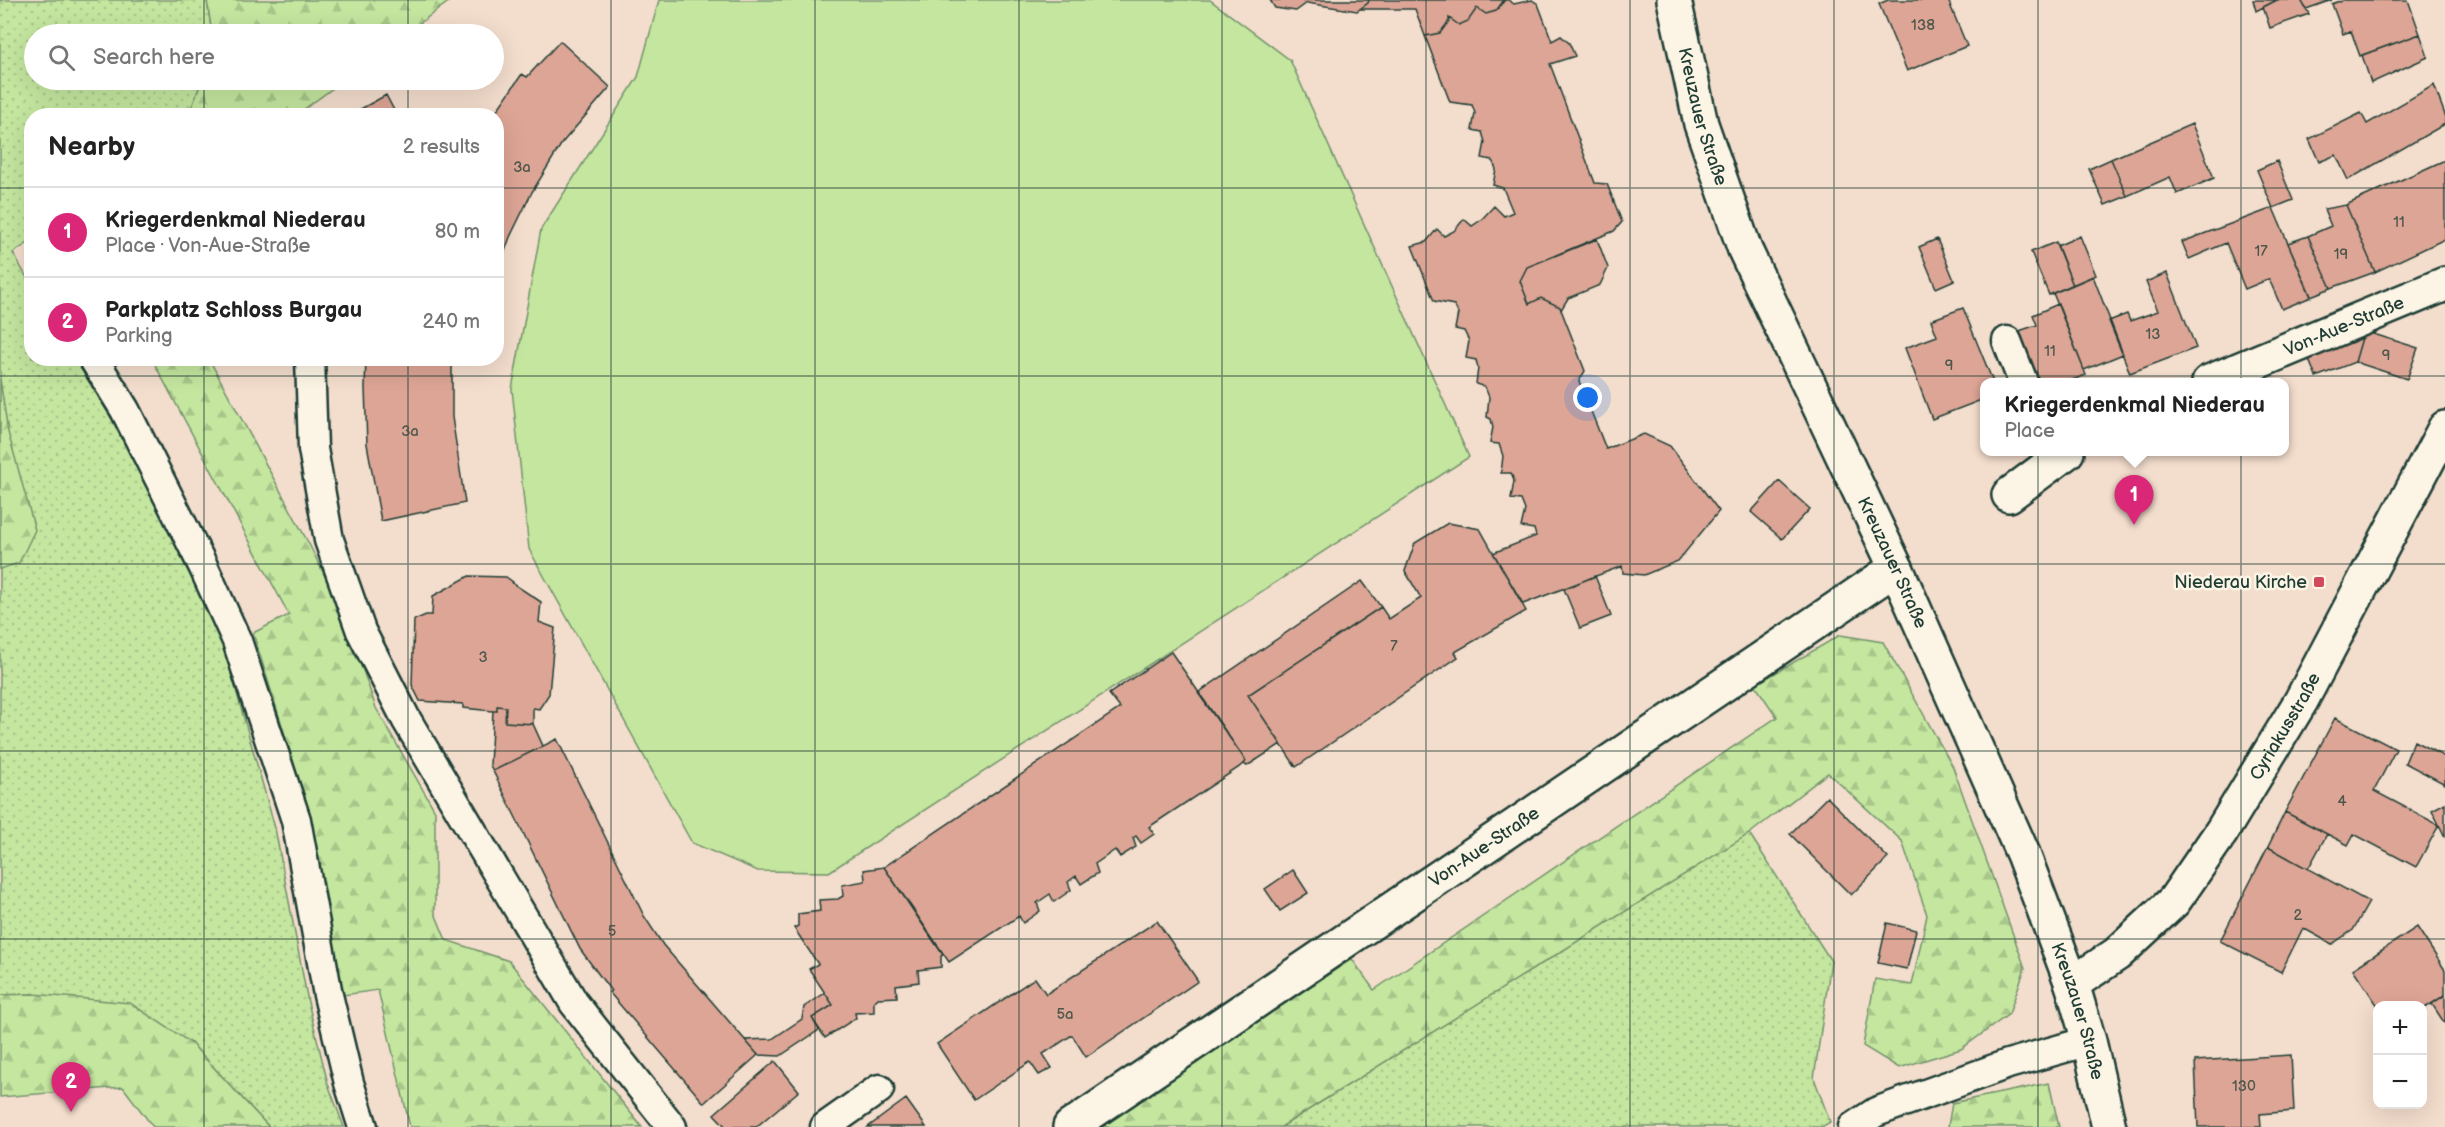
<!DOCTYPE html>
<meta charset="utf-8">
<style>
body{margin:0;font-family:"Balsamiq Sans",sans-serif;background:#f6f6f6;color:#222}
.controls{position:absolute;right:18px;bottom:18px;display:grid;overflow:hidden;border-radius:12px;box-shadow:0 6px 24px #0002}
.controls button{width:54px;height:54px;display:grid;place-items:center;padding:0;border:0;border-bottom:2px solid #e0e0e0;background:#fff;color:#222;font:30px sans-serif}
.you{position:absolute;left:1588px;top:398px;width:21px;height:21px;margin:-15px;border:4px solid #fff;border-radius:50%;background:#1a73e8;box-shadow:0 0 0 9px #1a73e833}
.badge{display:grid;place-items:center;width:39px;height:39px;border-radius:50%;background:#db2777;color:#fff;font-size:20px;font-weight:700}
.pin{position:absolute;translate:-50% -50px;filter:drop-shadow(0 2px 3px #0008)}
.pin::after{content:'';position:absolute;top:32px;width:21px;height:18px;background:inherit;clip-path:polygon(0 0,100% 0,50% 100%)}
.popup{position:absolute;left:1980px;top:378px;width:309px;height:78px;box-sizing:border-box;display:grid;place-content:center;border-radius:12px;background:#fff;filter:drop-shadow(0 2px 4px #0005);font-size:20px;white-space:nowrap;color:#767676}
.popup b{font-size:22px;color:#222}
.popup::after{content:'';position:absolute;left:50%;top:100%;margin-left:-12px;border:12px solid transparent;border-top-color:#fff}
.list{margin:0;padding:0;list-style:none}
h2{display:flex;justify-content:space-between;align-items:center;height:78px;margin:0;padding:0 24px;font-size:26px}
h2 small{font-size:20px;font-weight:400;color:#767676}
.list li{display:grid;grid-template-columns:39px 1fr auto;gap:18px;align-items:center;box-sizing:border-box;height:90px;padding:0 24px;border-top:2px solid #e0e0e0}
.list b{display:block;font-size:22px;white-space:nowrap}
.list p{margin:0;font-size:20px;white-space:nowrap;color:#767676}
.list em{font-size:20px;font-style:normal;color:#767676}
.icon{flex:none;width:33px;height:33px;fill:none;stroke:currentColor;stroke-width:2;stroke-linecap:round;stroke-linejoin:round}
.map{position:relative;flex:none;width:2445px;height:1127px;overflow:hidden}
.search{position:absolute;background:#fff;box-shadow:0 6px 24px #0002;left:24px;top:24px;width:480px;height:66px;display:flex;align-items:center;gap:15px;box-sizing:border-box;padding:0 21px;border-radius:33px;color:#767676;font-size:22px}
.panel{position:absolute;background:#fff;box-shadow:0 6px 24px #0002;left:24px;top:108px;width:480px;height:258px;border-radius:24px}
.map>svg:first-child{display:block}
</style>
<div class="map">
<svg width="2445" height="1127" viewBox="0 0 2445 1127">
<defs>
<pattern id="grass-dots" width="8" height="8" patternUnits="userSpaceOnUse" patternTransform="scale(1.5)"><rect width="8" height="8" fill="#c4e69f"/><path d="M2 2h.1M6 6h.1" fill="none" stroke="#a8c68a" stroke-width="1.8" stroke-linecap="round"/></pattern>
<pattern id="forest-firs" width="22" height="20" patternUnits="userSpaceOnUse" patternTransform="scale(1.5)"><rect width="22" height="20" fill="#c4e69f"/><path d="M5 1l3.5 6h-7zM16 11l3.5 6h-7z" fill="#a8c68a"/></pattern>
</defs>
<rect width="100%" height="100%" fill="#f3ddcd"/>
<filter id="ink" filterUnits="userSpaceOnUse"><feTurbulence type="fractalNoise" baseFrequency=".0167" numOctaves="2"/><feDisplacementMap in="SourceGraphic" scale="12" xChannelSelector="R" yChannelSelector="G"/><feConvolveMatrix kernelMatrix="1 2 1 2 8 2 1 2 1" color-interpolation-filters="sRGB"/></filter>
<g filter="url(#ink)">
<path fill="url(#grass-dots)" stroke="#72926a" stroke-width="1.5" d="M0,0H207L212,34H34V80H202L189,115L32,116L31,241L13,253L31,285L32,358L75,359L112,419L184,555L224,648L275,828L308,1002L328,1084L344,1127H269L191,1043L33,994L0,995Z
M1749,833L1831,961L1814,1078L1830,1122L1822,1127H1281Z"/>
<path fill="url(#forest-firs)" stroke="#72926a" stroke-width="1.5" d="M207,0H451L405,34H212Z
M202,80H344L296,115H189Z
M152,359H209L309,544L344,615L376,708L435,811V913L446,940L509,961L642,1127H410L378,990L343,995L311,818L253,633L289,615Z
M0,379L8,432L35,530L19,563L0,569Z
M1840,635L1883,642L1953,767L2025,968L2009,1014L1961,1049L1899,1068L1863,1046L1875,979L1912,985L1927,915L1902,841L1828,773L1749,834L1281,1127H1099L1352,959L1374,990L1777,717L1755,685Z
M33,994L130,1003L191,1043L269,1127H153L123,1087L0,1097V995Z
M2049,1083L2059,1127H1948L1952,1103Z"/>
<path fill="#c4e69f" stroke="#72926a" stroke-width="1.5" d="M659,0H1210L1290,60L1469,457L829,872L758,871L692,843L529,549L512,389L541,229L638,77Z"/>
<path fill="#dda595" stroke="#1f3d34" stroke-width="1.5" d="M1270,0H1369L1368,3L1357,11L1307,3L1296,11L1275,8Z
M1369,0H1504V1L1496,11L1486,14L1477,8L1468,21L1459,25L1449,18V21L1440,33L1425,36L1415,9H1360L1368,3Z
M1504,0H1508L1514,4L1532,0L1538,4L1552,41L1561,36L1569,43L1575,56L1550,64L1595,183L1607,184L1622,222L1614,231L1527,267L1520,281L1529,304L1541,298L1560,307L1585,371L1579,381L1606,449L1644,434L1670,446L1719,511L1678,561L1644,575L1623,573L1622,566L1523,604L1493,553L1536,536L1534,529L1521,527L1525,510L1521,500L1511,499L1514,481L1511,473H1501L1503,456L1499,444L1490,443L1493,427L1491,419L1487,417L1489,397L1485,387L1476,384L1478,368L1476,360L1466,358L1469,341L1464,331L1455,329L1458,313L1454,305L1434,301L1412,246L1426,242L1437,229L1444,236L1454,231L1464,219L1472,226L1481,220L1494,206L1504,216L1513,212L1503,188L1493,185L1496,169L1492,160L1482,158L1485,142L1482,132L1472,130L1475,113L1472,105L1450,102L1425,36L1440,33L1449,21V18L1459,25L1468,21L1477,8L1486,14L1496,11Z
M1888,0H1948L1967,46L1907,71L1879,4Z
M2253,0H2277L2256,11Z
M2277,0H2301L2309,14L2270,28L2263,7Z
M2301,0H2332L2306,9Z
M2342,0H2408L2420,34L2360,56L2351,31L2343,34L2332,4Z
M2420,34L2428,57L2371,83L2362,55Z
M560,41L610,87L562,143L532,192L510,237L496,276V116H493L522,74L527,77Z
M2434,85L2445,115V124L2348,180L2336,155L2319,162L2309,139L2361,113L2367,124Z
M386,95L397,116H348Z
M2192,124L2214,178L2177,194L2170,177L2127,196L2111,159Z
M2111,159L2127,196L2105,205L2089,169Z
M2445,160V239L2375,272L2346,205Z
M2277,161L2293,200L2273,208L2257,170Z
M2346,205L2375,272L2331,288L2308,236L2331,226L2324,209Z
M2273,208L2311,297L2282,309L2269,279L2245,289L2226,243L2189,259L2182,242Z
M2080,236L2096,275L2073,285L2057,246Z
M2308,236L2331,288L2311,296L2288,243Z
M1597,239L1608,268L1600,285L1568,298L1561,310L1560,307L1541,298L1529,304L1520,281L1527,267Z
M1937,239L1954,280L1936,288L1919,247Z
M2056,242L2073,285L2049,295L2031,252Z
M2167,273L2196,348L2130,373L2109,321L2127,314L2130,321L2158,311L2146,282Z
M2093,276L2123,354L2084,370L2053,293Z
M2058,304L2086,375L2067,382H2036L2016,332L2037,325L2033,315Z
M1963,308L1993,382H1984V399L1932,419L1905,348L1937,336L1931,320Z
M2364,331L2355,362L2316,377L2307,355Z
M2364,331L2418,348L2407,379L2355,362Z
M366,358H452V417L465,503L381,521L367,444L365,388Z
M1779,481L1810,509L1782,539L1751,512Z
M1448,523L1480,529L1526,611L1455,652L1458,657L1296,767L1248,695L1381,607L1389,619L1421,598L1405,571L1415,543Z
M469,576L506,577L513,582L512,583L541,602L539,622L555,628L549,694L539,709L533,708V724L505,722L506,707L497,706V711H493L463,708V704L420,701L412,685L414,620L426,615H432L433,596Z
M1595,576L1611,616L1580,628L1564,589Z
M1362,581L1381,607L1248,695L1281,744L1247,766L1244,764L1246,761L1198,693Z
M1171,652L1246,761L1244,764L1149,827L1154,834L1141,843L1136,836L1133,838L1136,847L1120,857L1115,850L1095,864L1098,873L1081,884L1076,876L1068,882L1071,890L1054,902L1050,894L1037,903L1040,911L1023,923L1019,916L949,962L884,867L1120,708L1109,694Z
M497,706L506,707L505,722L533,724L543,746L493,771L490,765L493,711H497Z
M2335,718L2396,749L2374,791L2439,825L2416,867L2354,834L2348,845L2285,812Z
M557,739L644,916L663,945L758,1055L704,1103L609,992L611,991L580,949L493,771Z
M2414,741L2445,757V784L2405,763Z
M1827,797L1888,858L1851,895L1790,834Z
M2445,803V837L2432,810Z
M2285,812L2327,834L2308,869L2268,847Z
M2268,847L2369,902L2353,930L2332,944L2303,928L2281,972L2220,941Z
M884,867L943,955L941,956V967L918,970L919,982L896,985L897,997L878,998L874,1002V1012L855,1013L856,1018L825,1038L812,1018L833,1005L809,969L818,964L794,928L798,926V914L820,911L819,900L838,899L843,896L842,885L865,881L864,870Z
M1293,870L1308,893L1280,911L1265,889Z
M1157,921L1198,981L1086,1057L1072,1035L1043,1054L1052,1068L1039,1075L1030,1062L974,1100L937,1044L1035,978L1046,994Z
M1887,923L1916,930L1907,969L1878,963Z
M2417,927L2445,970V995L2422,1010V1006H2378L2353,969Z
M825,993L833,1005L812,1018L819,1030L780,1056L758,1055L745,1040L772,1039L802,1019L804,1007Z
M2445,995V1024L2432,1004Z
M2291,1055L2294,1111L2260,1114L2261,1127H2198L2195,1061Z
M775,1061L799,1091L756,1127H726L714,1114Z
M906,1099L926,1127H868Z"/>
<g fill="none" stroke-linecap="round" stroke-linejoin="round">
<defs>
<path id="service" d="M2007,341L2023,382
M93,358L125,410L203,566L237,641L296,820L328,995L349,1083L363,1127
M310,358L313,449L329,540L361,631L406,719L574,1003L672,1127
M825,1127L879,1089
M1853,1127L1876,1112L2008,1064L2089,1041"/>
<g id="minor">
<path id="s1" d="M2209,382L2445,284"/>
<path d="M2009,495L2067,452"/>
<path id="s2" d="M2072,984L2117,954L2174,901L2222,831L2301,701L2445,428"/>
<path id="s3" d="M1070,1127L1896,568"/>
</g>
<g id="secondary">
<path id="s4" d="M1674,0L1701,124L1745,250L1896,568L2023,854L2072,984L2089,1041L2109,1127"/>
</g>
</defs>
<use href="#service" stroke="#1f3d34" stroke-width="33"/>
<use href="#minor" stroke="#1f3d34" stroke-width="38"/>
<use href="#secondary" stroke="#1f3d34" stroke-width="38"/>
<use href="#service" stroke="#fcf5e5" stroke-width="28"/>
<use href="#minor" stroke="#fcf5e5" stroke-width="33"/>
<use href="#secondary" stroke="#fcf5e5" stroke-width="33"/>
</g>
</g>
<path fill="none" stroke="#1f3d34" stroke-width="1.5" stroke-opacity="0.55" d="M204,0V34M408,0V34M611,0V1127M815,0V1127M1019,0V1127M1222,0V1127M1426,0V1127M1630,0V1127M1834,0V1127M2038,0V1127M2241,0V1127M204,80V116M408,80V116M0,188H32M496,188H2445M204,358V1127M408,358V1127M0,376H2445M0,564H2445M0,751H2445M0,939H2445"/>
<rect fill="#d1495b" stroke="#fcf5e5" stroke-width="2" x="2313" y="576" width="12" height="12" rx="3"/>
<g text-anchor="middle" stroke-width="5" stroke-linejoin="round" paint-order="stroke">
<g font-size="15" fill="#4e574c">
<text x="1923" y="30">138</text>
<text x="522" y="172">3a</text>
<text x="2399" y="227">11</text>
<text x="2261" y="256">17</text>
<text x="2341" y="259">19</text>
<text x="2153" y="339">13</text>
<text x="2050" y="356">11</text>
<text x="2386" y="360">9</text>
<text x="1949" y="370">9</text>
<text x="410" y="436">3a</text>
<text x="1394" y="651">7</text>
<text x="483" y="662">3</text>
<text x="2342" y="806">4</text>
<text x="2298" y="920">2</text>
<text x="612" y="936">5</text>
<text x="1065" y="1019">5a</text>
<text x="2244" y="1091">130</text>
</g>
<g font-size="18" fill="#1f3d34" stroke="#fcf5e5">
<text dy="6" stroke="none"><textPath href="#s4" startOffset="120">Kreuzauer Straße</textPath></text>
<text dy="6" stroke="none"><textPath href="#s1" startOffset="146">Von-Aue-Straße</textPath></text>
<text dy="6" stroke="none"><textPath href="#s4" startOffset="606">Kreuzauer Straße</textPath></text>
<text dy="6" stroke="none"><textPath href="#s2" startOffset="339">Cyriakusstraße</textPath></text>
<text dy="6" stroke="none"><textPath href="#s3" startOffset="500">Von-Aue-Straße</textPath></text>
<text dy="6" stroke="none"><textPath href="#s4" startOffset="1092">Kreuzauer Straße</textPath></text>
</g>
<g font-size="18" fill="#1f3d34" stroke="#fcf5e5" text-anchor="end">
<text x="2307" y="588">Niederau Kirche</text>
</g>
</g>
</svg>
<div class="controls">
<button>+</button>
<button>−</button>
</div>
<div class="you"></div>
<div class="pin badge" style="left:2134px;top:525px">1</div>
<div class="popup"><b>Kriegerdenkmal Niederau</b>Place</div>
<div class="pin badge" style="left:71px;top:1112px">2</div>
<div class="search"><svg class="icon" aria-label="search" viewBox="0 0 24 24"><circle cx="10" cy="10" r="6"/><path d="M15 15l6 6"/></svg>Search here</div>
<section class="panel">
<h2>Nearby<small>2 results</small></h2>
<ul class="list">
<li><span class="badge">1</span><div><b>Kriegerdenkmal Niederau</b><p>Place · Von-Aue-Straße</p></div><em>80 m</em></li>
<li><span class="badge">2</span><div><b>Parkplatz Schloss Burgau</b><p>Parking</p></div><em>240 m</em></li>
</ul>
</section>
</div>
